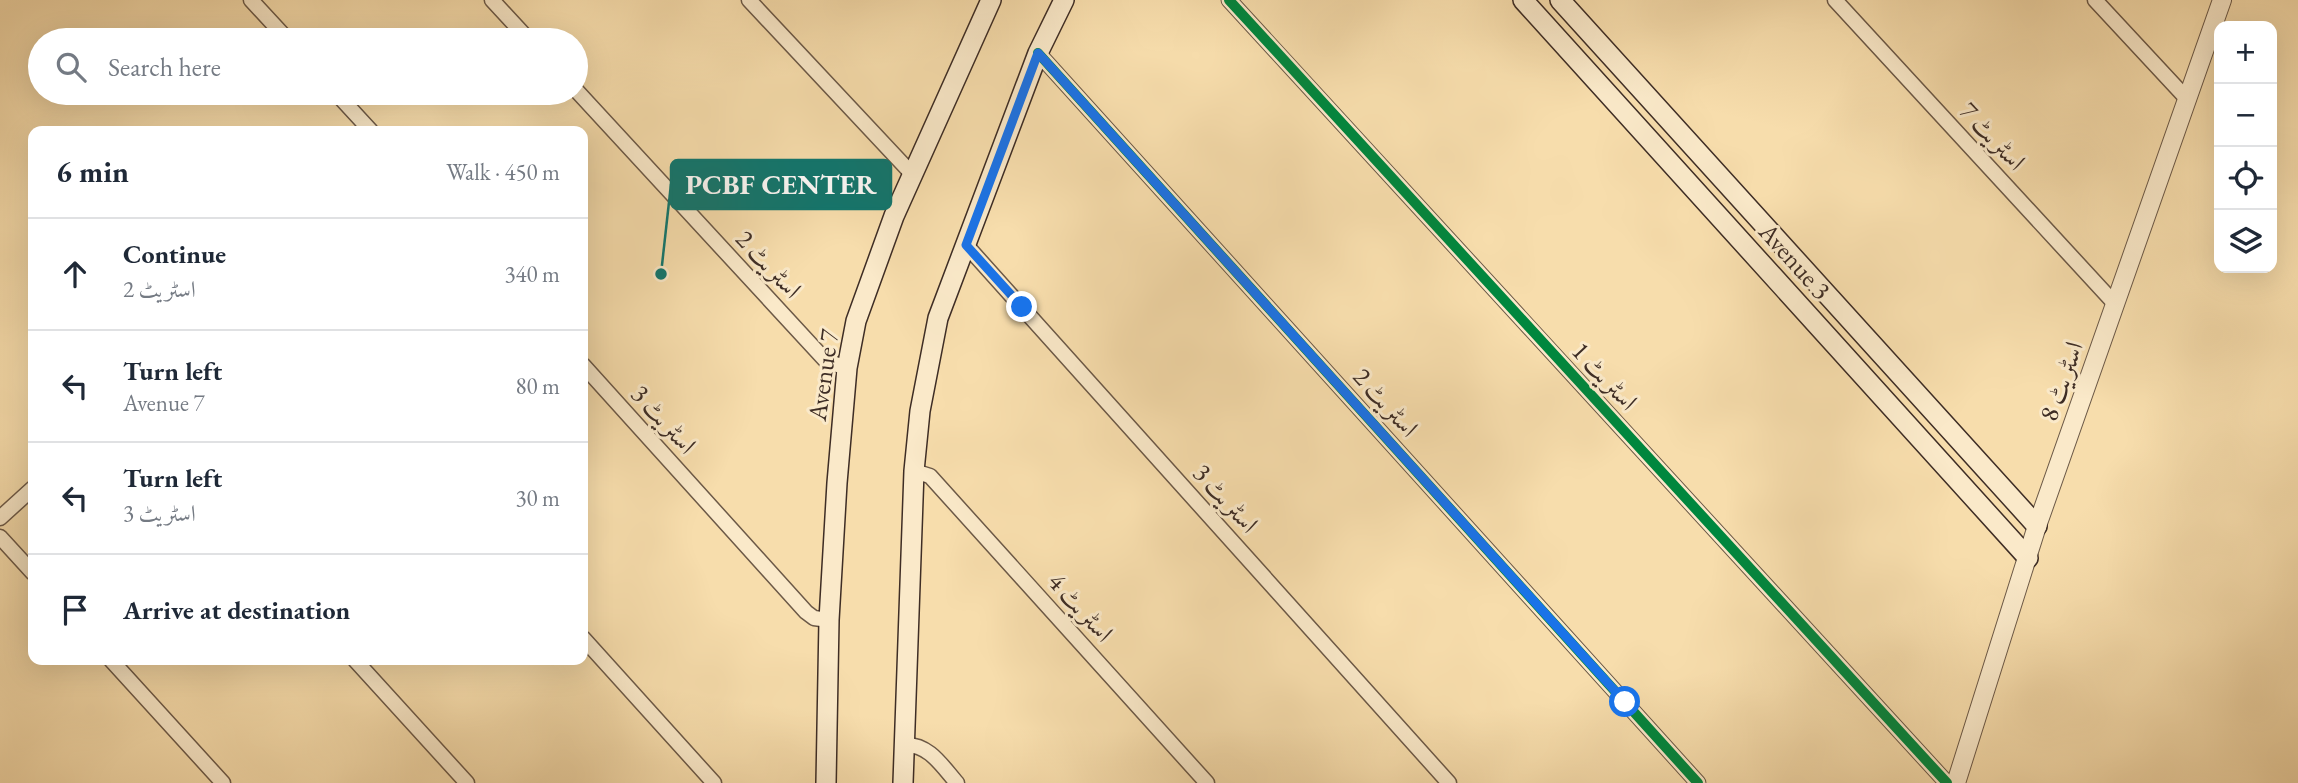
<!DOCTYPE html>
<meta charset="utf-8">
<style>
body{margin:0;font-family:"EB Garamond",Amiri,serif;background:#f2f2f3;color:#1f2937}
.controls{position:absolute;right:21px;top:21px;display:grid;overflow:hidden;border-radius:14px;box-shadow:0 7px 28px #0002}
.controls button{width:63px;height:63px;display:grid;place-items:center;padding:0;border:0;border-bottom:2px solid #e0e1e3;background:#fff;color:#1f2937;font:35px sans-serif}
.stop{position:absolute;width:21px;height:21px;margin:-16px;border:5px solid #1a73e8;border-radius:50%;background:#fff}
.stop.end{background:#1a73e8;border-color:#fff;box-shadow:0 2px 7px #0008}
.list{margin:0;padding:0;list-style:none}
h2{display:flex;justify-content:space-between;align-items:center;height:91px;margin:0;padding:0 28px;font-size:30px}
h2 small{font-size:23px;font-weight:400;color:#747a83}
.list li{display:grid;grid-template-columns:46px 1fr auto;gap:21px;align-items:center;box-sizing:border-box;height:112px;padding:0 28px;border-top:2px solid #e0e1e3}
.list b{display:block;font-size:26px;white-space:nowrap}
.list p{margin:0;font-size:23px;white-space:nowrap;color:#747a83}
.list em{font-size:23px;font-style:normal;color:#747a83}
.icon{flex:none;width:38px;height:38px;fill:none;stroke:currentColor;stroke-width:2;stroke-linecap:round;stroke-linejoin:round}
.map{position:relative;flex:none;width:2298px;height:783px;overflow:hidden}
.search{position:absolute;background:#fff;box-shadow:0 7px 28px #0002;left:28px;top:28px;width:560px;height:77px;display:flex;align-items:center;gap:18px;box-sizing:border-box;padding:0 24px;border-radius:38px;color:#747a83;font-size:26px}
.panel{position:absolute;background:#fff;box-shadow:0 7px 28px #0002;left:28px;top:126px;width:560px;height:539px;border-radius:14px}
.map>svg:first-child{display:block}
</style>
<div class="map">
<svg width="2298" height="783" viewBox="0 0 2298 783">
<rect width="100%" height="100%" fill="#f7ddac"/>
<filter id="stains"><feTurbulence type="fractalNoise" baseFrequency=".00286" numOctaves="4"/><feColorMatrix values="0 0 0 0 .2 0 0 0 0 .09 0 0 0 0 .02 0 0 0 .5 -.17"/></filter>
<radialGradient id="worn" r=".72"><stop offset=".6" stop-color="#630" stop-opacity="0"/><stop offset="1" stop-color="#630" stop-opacity=".3"/></radialGradient>
<g fill="none" stroke-linecap="round" stroke-linejoin="round">
<defs>
<path id="minor" d="M251,0L288,40
M492,0L529,40
M749,0L913,175
M1229,0L1947,783
M1835,0L2116,305
M2095,0L2188,100
M1038,53L1698,783
M576,90L826,361L847,368
M336,93L371,131
M966,245L1449,783
M583,365L806,612L814,618L829,620
M914,471L930,476L1207,783
M0,518L33,488
M0,537L33,573
M583,638L714,783
M111,660L223,783
M355,660L467,783
M905,745C929,744 942,766 957,783"/>
<path id="tertiary" d="M1956,783L2037,526L2222,0"/>
<path id="secondary" d="M1523,0L2028,558
M1560,0L2037,526
M826,783L829,620L837,483L847,368L856,321L894,216L991,0
M903,783L914,471L920,411L938,318L1038,53L1064,0"/>
</defs>
<use href="#minor" stroke="#6c5947" stroke-width="17"/>
<use href="#tertiary" stroke="#6c5947" stroke-width="20"/>
<use href="#secondary" stroke="#3e2d25" stroke-width="22"/>
<use href="#minor" stroke="#fae9c9" stroke-width="14"/>
<use href="#tertiary" stroke="#fae9c9" stroke-width="18"/>
<use href="#secondary" stroke="#fae9c9" stroke-width="19"/>
<defs>
<path id="cycleway" d="M1229,0L1947,783
M1038,53L1698,783"/>
</defs>
<use href="#cycleway" stroke="#fae9c9" stroke-width="15"/>
<use href="#cycleway" stroke="#00873e" stroke-width="10"/>
</g>
<g fill="none" stroke-linecap="round" stroke-linejoin="round">
<path stroke="#1a73e8" stroke-width="9" d="M1022,307L966,245L1038,53L1625,702"/>
</g>
<g text-anchor="middle" stroke-width="6" stroke-linejoin="round" paint-order="stroke">
<g font-size="26" fill="#3e2d25" stroke="#fae9c9">
<text transform="translate(1993 136) rotate(47)" y="9">اسٹریٹ 7</text>
<text transform="translate(1795 261) rotate(48)" y="9">Avenue 3</text>
<text transform="translate(769 264) rotate(47)" y="9">اسٹریٹ 2</text>
<text transform="translate(823 375) rotate(-82)" y="9">Avenue 7</text>
<text transform="translate(1605 376) rotate(47)" y="9">اسٹریٹ 1</text>
<text transform="translate(2061 381) rotate(-70)" y="9">اسٹریٹ 8</text>
<text transform="translate(1386 402) rotate(48)" y="9">اسٹریٹ 2</text>
<text transform="translate(664 419) rotate(48)" y="9">اسٹریٹ 3</text>
<text transform="translate(1226 498) rotate(48)" y="9">اسٹریٹ 3</text>
<text transform="translate(1081 607) rotate(48)" y="9">اسٹریٹ 4</text>
</g>
</g>
<path fill="none" stroke="#0f766e" stroke-width="2.5" d="M661 274L671 184"/>
<circle fill="#0f766e" stroke="#fae9c9" stroke-width="2.5" cx="661" cy="274" r="7"/>
<rect fill="#0f766e" stroke="#0f766e" stroke-width="2.5" x="671" y="160" width="220" height="49" rx="7"/>
<g font-size="28" text-anchor="middle" font-weight="bold" fill="#fff">
<text x="781" y="194">PCBF CENTER</text>
</g>
<rect width="100%" height="100%" filter="url(#stains)"/>
<rect width="100%" height="100%" fill="url(#worn)"/>
</svg>
<div class="controls">
<button>+</button>
<button>−</button>
<button><svg class="icon" aria-label="locate" viewBox="0 0 24 24"><circle cx="12" cy="12" r="6"/><path d="M12 2v4M12 18v4M2 12h4M18 12h4"/></svg></button>
<button><svg class="icon" aria-label="layers" viewBox="0 0 24 24"><path d="M12 4l9 5-9 5-9-5zM3 14l9 5 9-5"/></svg></button>
</div>
<div class="stop" style="left:1625px;top:702px"></div>
<div class="stop end" style="left:1022px;top:307px"></div>
<div class="search"><svg class="icon" aria-label="search" viewBox="0 0 24 24"><circle cx="10" cy="10" r="6"/><path d="M15 15l6 6"/></svg>Search here</div>
<section class="panel">
<h2>6 min<small>Walk · 450 m</small></h2>
<ul class="list">
<li><svg class="icon" aria-label="ahead" viewBox="0 0 24 24"><path d="M12 20V5M6 11l6-6 6 6"/></svg><div><b>Continue</b><p>اسٹریٹ 2</p></div><em>340 m</em></li>
<li><svg class="icon" aria-label="left" viewBox="0 0 24 24"><path d="M17 20v-9H6M10 6l-5 5 5 5"/></svg><div><b>Turn left</b><p>Avenue 7</p></div><em>80 m</em></li>
<li><svg class="icon" aria-label="left" viewBox="0 0 24 24"><path d="M17 20v-9H6M10 6l-5 5 5 5"/></svg><div><b>Turn left</b><p>اسٹریٹ 3</p></div><em>30 m</em></li>
<li><svg class="icon" aria-label="arrive" viewBox="0 0 24 24"><path d="M6 21V4h12l-3 4 3 4H6"/></svg><div><b>Arrive at destination</b></div></li>
</ul>
</section>
</div>
